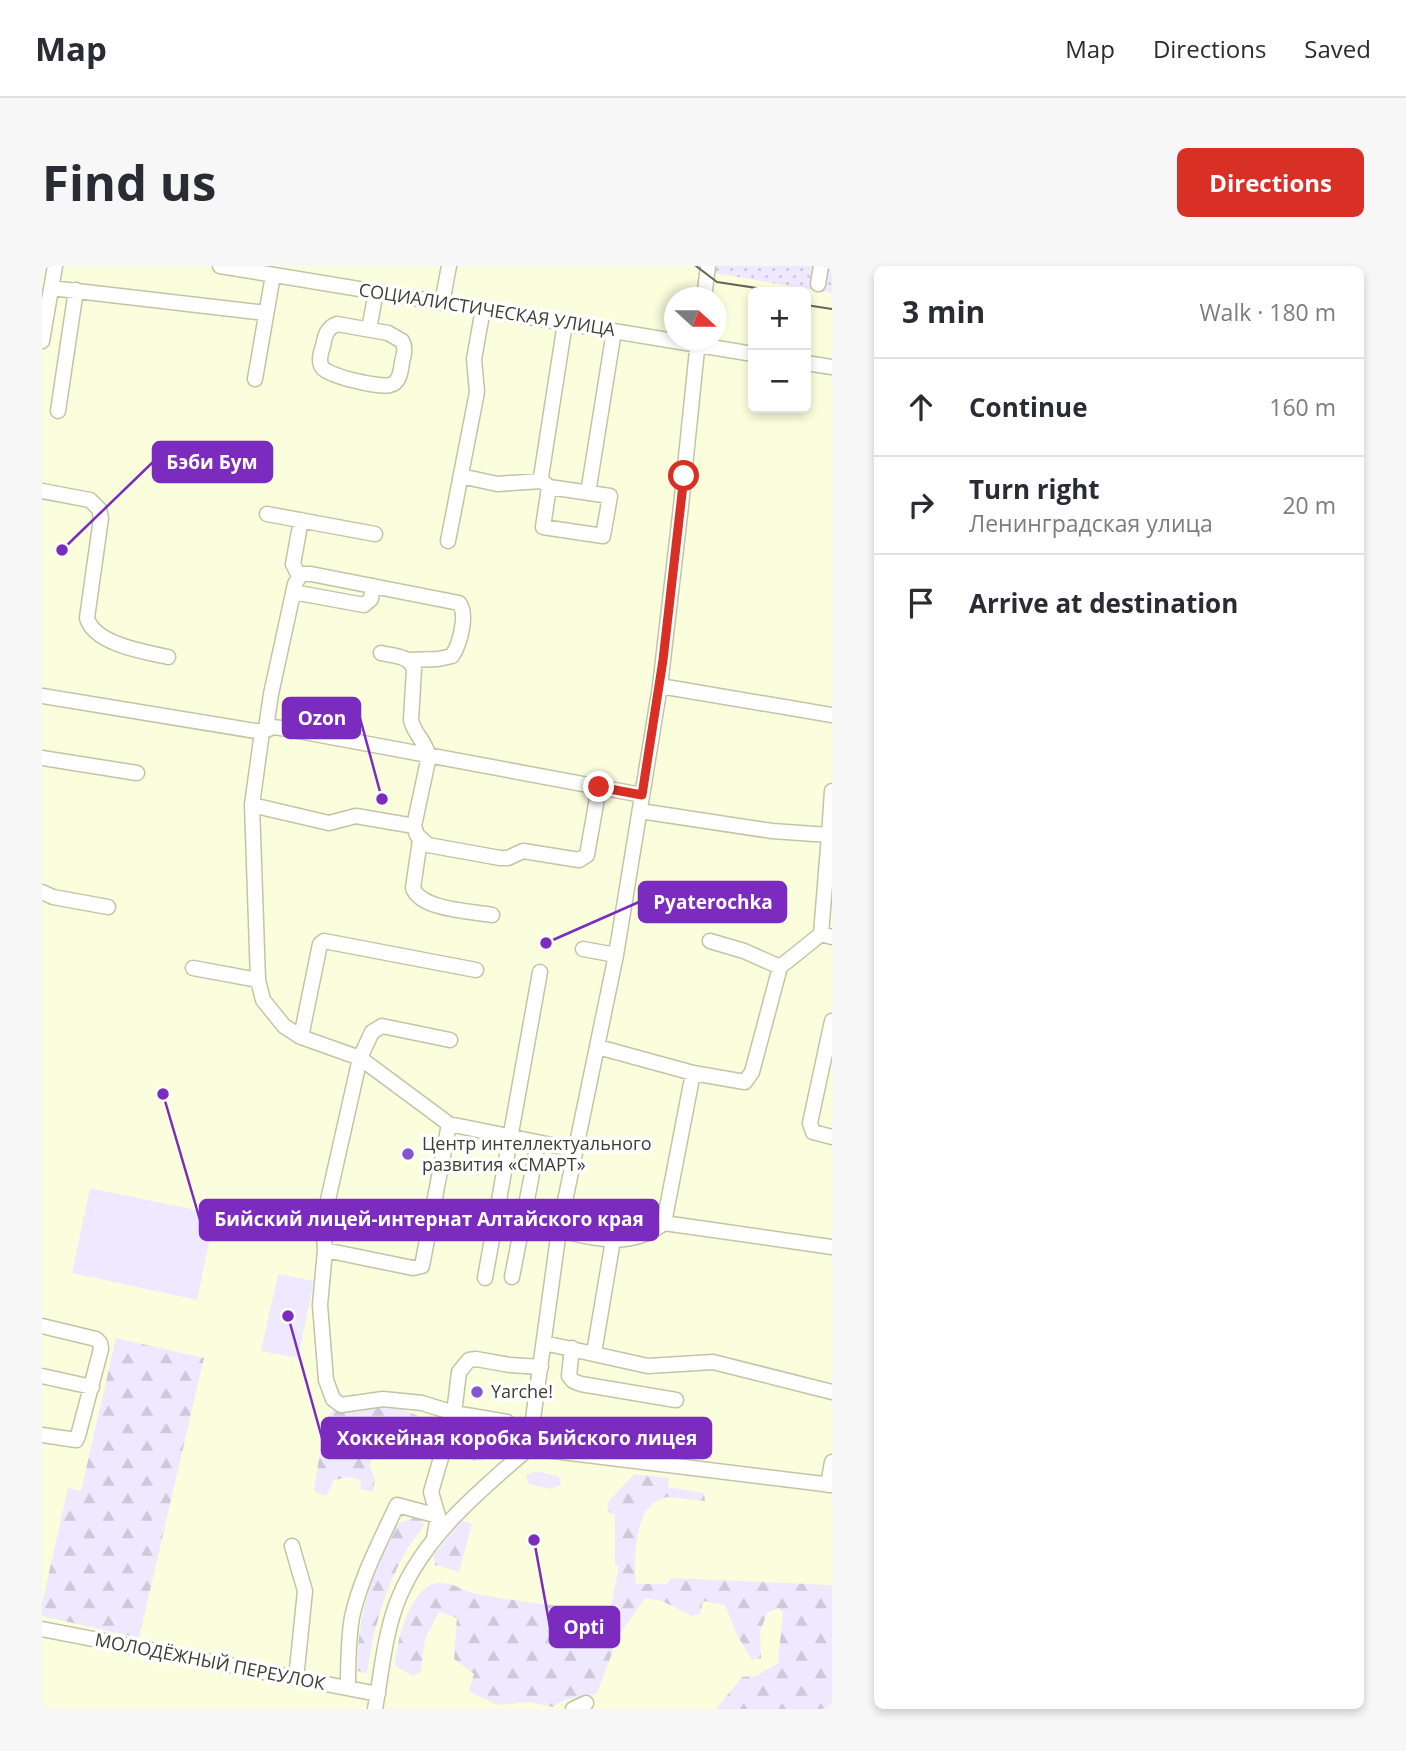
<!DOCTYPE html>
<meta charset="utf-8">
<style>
body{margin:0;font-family:"Open Sans",sans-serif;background:#f7f7f7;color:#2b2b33}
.controls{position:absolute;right:21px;top:21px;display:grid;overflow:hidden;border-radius:10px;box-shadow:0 4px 10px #0003}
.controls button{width:63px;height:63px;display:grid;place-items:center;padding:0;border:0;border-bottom:2px solid #e1e1e2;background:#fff;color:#2b2b33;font:35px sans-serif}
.compass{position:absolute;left:622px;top:21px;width:63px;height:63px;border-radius:50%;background:#fff;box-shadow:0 4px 10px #0003;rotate:111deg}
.stop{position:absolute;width:21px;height:21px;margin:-16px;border:5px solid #d93025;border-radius:50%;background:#fff}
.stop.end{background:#d93025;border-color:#fff;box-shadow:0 2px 7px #0008}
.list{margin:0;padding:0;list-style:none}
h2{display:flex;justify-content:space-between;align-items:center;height:91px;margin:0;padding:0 28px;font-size:30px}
h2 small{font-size:23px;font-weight:400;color:#7c7c81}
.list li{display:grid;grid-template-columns:46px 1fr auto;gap:21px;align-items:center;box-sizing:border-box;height:98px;padding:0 28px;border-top:2px solid #e1e1e2}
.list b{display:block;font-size:26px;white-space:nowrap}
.list p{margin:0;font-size:23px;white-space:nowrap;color:#7c7c81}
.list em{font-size:23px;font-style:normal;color:#7c7c81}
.icon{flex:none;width:38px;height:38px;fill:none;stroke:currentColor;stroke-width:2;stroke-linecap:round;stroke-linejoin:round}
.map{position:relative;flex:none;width:790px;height:1443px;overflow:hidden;border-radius:10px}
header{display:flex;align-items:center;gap:42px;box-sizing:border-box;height:98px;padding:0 35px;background:#fff;border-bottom:2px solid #e1e1e2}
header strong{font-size:33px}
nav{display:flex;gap:38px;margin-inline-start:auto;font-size:24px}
.intro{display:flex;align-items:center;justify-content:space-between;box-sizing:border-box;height:168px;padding:0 42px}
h1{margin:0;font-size:49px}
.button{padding:18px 32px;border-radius:10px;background:#d93025;color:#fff;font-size:24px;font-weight:700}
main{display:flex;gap:42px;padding:0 42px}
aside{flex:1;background:#fff;border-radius:10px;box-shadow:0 4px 10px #0003}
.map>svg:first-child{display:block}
</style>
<header>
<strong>Map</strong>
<nav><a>Map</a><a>Directions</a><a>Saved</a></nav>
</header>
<div class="intro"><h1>Find us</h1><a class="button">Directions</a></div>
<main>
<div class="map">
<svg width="790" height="1443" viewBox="0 0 790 1443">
<defs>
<pattern id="forest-firs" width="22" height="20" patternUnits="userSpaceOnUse" patternTransform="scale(1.75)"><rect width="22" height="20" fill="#eee9fe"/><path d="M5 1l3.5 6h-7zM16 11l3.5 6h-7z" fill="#cdc9da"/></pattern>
<pattern id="garden-dots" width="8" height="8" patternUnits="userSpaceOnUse" patternTransform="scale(1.75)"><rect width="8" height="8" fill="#eee9fe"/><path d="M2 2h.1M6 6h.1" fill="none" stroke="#cdc9da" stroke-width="1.8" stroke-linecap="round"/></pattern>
</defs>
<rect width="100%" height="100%" fill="#fbfedd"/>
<path fill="#eee9fe" d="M48,922L173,948L155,1034L30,1007Z
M236,1008L272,1015L256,1092L219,1085Z
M494,1205L516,1210L519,1215L518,1219L509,1223L486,1218L484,1209Z"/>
<path fill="url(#forest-firs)" d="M74,1072L162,1092L97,1372L0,1350V1338L26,1222L39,1225Z
M324,1140H353L397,1159L395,1180L387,1182L363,1179L334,1182L327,1200L333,1213L331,1226L318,1223L319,1214L307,1211L292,1214L284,1230L272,1225L281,1165L291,1142Z
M424,1157L462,1169V1172L439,1195L410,1193L409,1189L420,1159Z
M592,1208L627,1212L626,1221L662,1227L663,1235L624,1231C617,1234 610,1237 605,1244C594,1257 591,1301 594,1318H625L629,1312L790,1319V1443H674L700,1411L714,1410L736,1397L741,1346L736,1342L725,1347L718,1366L719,1392L710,1394L695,1369L683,1339L661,1335L658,1348L650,1350L620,1335L603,1332L577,1369L555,1427C539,1436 528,1427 511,1441L487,1436L455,1439L427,1425L432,1408L412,1393L415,1352L397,1346L383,1373L379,1406L371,1410L353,1400C354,1376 368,1322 394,1317C410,1315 422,1326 436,1328C477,1336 518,1340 559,1344L569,1340L577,1300L573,1298V1249L565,1245L567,1235Z
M372,1252L379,1254L382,1260C376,1269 368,1277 363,1287C342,1324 331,1365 325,1408L316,1405C313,1362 331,1293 357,1257Z
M420,1254L430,1258L417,1306L393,1299L391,1290Z"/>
<path fill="url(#garden-dots)" d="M673,0H790V27L672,7Z"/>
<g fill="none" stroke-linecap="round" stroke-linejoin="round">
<defs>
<path id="minor" d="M178,0L711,88
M776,18L779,0
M9,22L224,47
M662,32L666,0
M400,37L407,0
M295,58L346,67L360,75C364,82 362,88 360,96C359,104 358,117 348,119C338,122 285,110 280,101C276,95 279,86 281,80C283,69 285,62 295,58Z
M327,63L334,26
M0,75L13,0
M764,97L790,101
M213,113L231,9
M16,145L34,24
M419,210L455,218L500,215
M507,221L568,230L561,270L501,261L507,221L500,215L499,211L523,57
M0,225L48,234L57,243L59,252L45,352C52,378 103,386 126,391
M546,227L572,65
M225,248L333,268
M406,275L435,126L432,93L441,43
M257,310L251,298L259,254
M251,326L322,339L329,333L331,320
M339,387C351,390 367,389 372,403L369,454C372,468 382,473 387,490L372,560L375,569L386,579L458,592H466L481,585L537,594L545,589L557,521
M618,420L790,449
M0,430L220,466L231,461L246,463L600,529
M224,462L229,428L253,318L259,308H269L417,337C426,348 418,378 410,390L396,393L366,394
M220,466L210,539L216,714L221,734L242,760L259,771L318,792L407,858L534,884
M0,492L95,507
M210,539L287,557L314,550L372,560
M598,545L730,565L787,569L790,525
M787,569L779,668L790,671
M378,574L371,622C379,644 429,645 450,649
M0,626L11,631L66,641
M668,675L702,685L738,701
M541,683L574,689
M151,702L216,714
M790,755L768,857L771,866L790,871
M259,771L278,678L282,675L434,704
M556,781L651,807L703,816L710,806L738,701L779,668
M622,957L651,807
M517,964C556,973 588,983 622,957L790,981
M283,984L371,1002L380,1000L407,858
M470,1011L496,877
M443,1012L498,706
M0,1060L54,1073L58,1077L59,1083L36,1170L34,1174L0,1169
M502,1077L606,1100L671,1096L790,1126
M530,1082L527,1110L531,1115L539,1118L634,1134
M552,1087L571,974
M0,1110L50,1121
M465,1156L412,1147L417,1106L427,1094L434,1093L468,1099L499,1101
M487,1182L517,964L574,689L618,420L639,240L656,74
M487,1182L790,1219
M786,1219L790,1196
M392,1272L396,1250L389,1226L412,1147L380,1137L341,1133L299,1139L291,1133L284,1114L278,1039L283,984L281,956L318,792L330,766L340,760L408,774
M250,1280L263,1325L254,1413
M0,1363L336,1428
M306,1422C306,1399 306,1375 310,1351C319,1311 338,1276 355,1239L396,1250
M333,1443C339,1410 342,1374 353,1342C376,1275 435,1227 487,1182
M531,1443L544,1437"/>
</defs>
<use href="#minor" stroke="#c1c5a5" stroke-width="17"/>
<use href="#minor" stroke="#fff" stroke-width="14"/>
<path stroke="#636453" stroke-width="2" d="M654,0L675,16L741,26
M764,39L790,43"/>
</g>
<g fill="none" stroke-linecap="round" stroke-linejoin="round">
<path stroke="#d93025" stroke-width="9" d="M557,521L600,529L621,394L642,210"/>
</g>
<g fill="#8355ce" stroke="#fff" stroke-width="2.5">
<circle cx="366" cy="888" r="7"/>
<circle cx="435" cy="1126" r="7"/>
</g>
<g text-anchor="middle" stroke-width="7" stroke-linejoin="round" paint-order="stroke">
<g font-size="18" fill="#3d3e31" stroke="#fff">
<text transform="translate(445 44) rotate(9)" y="6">СОЦИАЛИСТИЧЕСКАЯ УЛИЦА</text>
<text transform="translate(168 1396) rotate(11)" y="6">МОЛОДЁЖНЫЙ ПЕРЕУЛОК</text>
</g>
<g font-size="18" fill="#3d3e31" stroke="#fff" text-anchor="start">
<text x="380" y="884">Центр интеллектуального<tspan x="380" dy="21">развития «СМАРТ»</tspan></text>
<text x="449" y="1132">Yarche!</text>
</g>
</g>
<path fill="none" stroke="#7b2cbf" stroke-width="2.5" d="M20 284L111 196M340 533L318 452M504 677L597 636M121 828L158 954M246 1050L280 1172M492 1274L508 1361"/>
<g fill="#7b2cbf" stroke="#fff" stroke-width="2.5">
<circle cx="20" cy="284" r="7"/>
<circle cx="340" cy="533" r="7"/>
<circle cx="504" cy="677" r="7"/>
<circle cx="121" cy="828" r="7"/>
<circle cx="246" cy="1050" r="7"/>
<circle cx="492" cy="1274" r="7"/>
</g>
<g fill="#7b2cbf" stroke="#7b2cbf" stroke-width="2.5">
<rect x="111" y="176" width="119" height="40" rx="7"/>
<rect x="241" y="432" width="77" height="40" rx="7"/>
<rect x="597" y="616" width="147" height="40" rx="7"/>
<rect x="158" y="934" width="458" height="40" rx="7"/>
<rect x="280" y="1152" width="389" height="40" rx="7"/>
<rect x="508" y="1341" width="69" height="40" rx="7"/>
</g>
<g font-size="19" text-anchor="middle" font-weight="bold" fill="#fff">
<text x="170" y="203">Бэби Бум</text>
<text x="280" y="459">Ozon</text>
<text x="671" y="643">Pyaterochka</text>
<text x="387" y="960">Бийский лицей-интернат Алтайского края</text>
<text x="475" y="1179">Хоккейная коробка Бийского лицея</text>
<text x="542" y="1368">Opti</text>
</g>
</svg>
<div class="controls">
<button>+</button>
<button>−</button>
</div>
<svg class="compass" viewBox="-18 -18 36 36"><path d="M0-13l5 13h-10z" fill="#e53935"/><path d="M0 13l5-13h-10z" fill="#7c7c81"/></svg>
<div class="stop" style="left:642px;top:210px"></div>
<div class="stop end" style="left:557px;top:521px"></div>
</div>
<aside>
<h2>3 min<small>Walk · 180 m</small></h2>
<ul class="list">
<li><svg class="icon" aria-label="ahead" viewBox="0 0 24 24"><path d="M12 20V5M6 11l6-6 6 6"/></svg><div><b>Continue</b></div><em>160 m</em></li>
<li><svg class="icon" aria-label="right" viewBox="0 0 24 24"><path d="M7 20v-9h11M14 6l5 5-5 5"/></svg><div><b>Turn right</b><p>Ленинградская улица</p></div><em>20 m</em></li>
<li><svg class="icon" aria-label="arrive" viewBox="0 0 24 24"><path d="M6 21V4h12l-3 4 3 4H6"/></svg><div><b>Arrive at destination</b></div></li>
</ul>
</aside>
</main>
